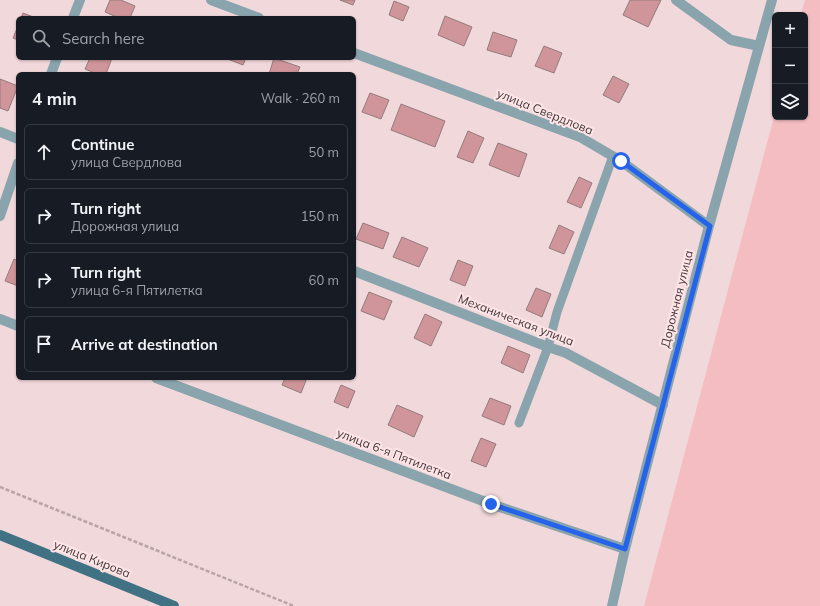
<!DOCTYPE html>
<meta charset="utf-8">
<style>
body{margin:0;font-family:Mulish,sans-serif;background:#20242c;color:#f1f3f6}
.controls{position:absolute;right:12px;top:12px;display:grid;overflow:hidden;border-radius:6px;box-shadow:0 1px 3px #0004}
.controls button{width:36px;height:36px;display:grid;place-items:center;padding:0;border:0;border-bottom:1px solid #363941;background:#171b24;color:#f1f3f6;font:20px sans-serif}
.stop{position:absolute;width:12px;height:12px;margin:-9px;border:3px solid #2563eb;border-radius:50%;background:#fff}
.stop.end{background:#2563eb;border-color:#fff;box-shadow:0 1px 4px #0008}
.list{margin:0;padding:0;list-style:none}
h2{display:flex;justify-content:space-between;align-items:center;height:52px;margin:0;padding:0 16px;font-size:17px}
h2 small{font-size:13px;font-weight:400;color:#9ea1a6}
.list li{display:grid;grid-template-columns:26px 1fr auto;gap:12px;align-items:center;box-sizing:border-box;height:56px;margin:0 8px 8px;padding:0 8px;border:1px solid #363941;border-radius:6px}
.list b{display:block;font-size:15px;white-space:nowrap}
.list p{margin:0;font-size:13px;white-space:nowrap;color:#9ea1a6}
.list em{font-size:13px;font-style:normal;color:#9ea1a6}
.icon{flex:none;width:22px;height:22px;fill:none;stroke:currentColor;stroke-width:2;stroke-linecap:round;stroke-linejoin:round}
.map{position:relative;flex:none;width:820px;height:606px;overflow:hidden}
.search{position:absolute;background:#171b24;box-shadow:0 1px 3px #0004;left:16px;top:16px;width:340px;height:44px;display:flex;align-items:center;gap:10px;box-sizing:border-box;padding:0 14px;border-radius:6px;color:#9ea1a6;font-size:15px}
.panel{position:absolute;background:#171b24;box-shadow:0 1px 3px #0004;left:16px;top:72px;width:340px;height:308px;border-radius:6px}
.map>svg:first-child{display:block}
</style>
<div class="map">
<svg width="820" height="606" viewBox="0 0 820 606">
<rect width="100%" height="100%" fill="#f1d8da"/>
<path fill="#f4bdc2" d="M805,0H820V606H644L775,113V117H805V15H801Z"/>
<path fill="#cf959a" stroke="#937c7e" d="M110,0H121L135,6L130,18H119L105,12Z
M340,0H355L353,5Z
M630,0H661L648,27L623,15Z
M394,1L409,7L403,21L389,15Z
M23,13L36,18H21Z
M445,16L472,27L464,46L438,35Z
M18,26V40L13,38Z
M493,32L517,40L511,57L487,50Z
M544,46L562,53L554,73L535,66Z
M90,58H112L106,74H97L85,69Z
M225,58H246L243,65Z
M274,58L300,67L297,74H269Z
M613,76L629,84L619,103L603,95Z
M0,79L18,86L8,111L0,108Z
M370,93L389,100L381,119L362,112Z
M401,104L445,121L435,147L391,130Z
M468,131L484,138L473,163L457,157Z
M498,143L527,154L519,177L489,165Z
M579,177L592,183L581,208L567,202Z
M363,223L389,233L383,249L356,239Z
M559,225L574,232L564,254L549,248Z
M402,237L428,248L419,267L393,257Z
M14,259L18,261V286L5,281Z
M458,260L473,266L465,286L450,280Z
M536,288L551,294L542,317L526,310Z
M369,292L392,301L384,320L361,311Z
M425,314L442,322L431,346L414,338Z
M508,346L530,355L523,373L501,363Z
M285,378H307L301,393L282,385Z
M341,385L355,391L348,408L334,402Z
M490,398L511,406L504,425L482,416Z
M397,405L423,416L414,437L388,425Z
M481,438L496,444L486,467L471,461Z"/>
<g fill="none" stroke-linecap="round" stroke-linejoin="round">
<path stroke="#b9a5a6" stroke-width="2.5" stroke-dasharray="4 2" stroke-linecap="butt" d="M0,487L294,606"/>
<path stroke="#8aa4ae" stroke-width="9" d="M519,423L548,347L557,312L613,156"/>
<path stroke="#8aa4ae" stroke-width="10" d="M211,0L259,18
M676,0L731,40L759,46
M73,18L80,0
M354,53L580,137L621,161L709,226
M51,74L57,58
M0,132L18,139
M0,216L18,163
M354,271L548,347L566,353L663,405
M0,319L18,326
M156,378L491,504L625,549
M612,606L625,549L709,226L772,0"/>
<path stroke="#407283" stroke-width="10" d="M0,535L174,606"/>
</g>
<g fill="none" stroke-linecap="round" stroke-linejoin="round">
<path stroke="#2563eb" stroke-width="5" d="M491,504L625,549L710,226L621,161"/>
</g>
<g text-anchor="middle" stroke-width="4" stroke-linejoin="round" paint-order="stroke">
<g font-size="12" fill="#423839" stroke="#ffe5e7">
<text transform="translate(545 112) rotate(22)" y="4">улица Свердлова</text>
<text transform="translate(677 299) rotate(-76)" y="4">Дорожная улица</text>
<text transform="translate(516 320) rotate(21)" y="4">Механическая улица</text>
<text transform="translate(394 454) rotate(21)" y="4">улица 6-я Пятилетка</text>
<text transform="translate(92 559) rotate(22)" y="4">улица Кирова</text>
</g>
</g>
</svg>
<div class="controls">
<button>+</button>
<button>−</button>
<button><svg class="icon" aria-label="layers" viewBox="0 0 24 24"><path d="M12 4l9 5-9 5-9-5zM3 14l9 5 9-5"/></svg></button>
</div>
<div class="stop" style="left:621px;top:161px"></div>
<div class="stop end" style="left:491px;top:504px"></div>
<div class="search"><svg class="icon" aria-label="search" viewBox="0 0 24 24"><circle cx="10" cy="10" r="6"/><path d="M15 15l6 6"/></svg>Search here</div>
<section class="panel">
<h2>4 min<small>Walk · 260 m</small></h2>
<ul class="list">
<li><svg class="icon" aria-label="ahead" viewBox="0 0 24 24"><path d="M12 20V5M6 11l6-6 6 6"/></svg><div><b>Continue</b><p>улица Свердлова</p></div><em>50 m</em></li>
<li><svg class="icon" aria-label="right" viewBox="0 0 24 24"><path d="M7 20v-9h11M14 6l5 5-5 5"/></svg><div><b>Turn right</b><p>Дорожная улица</p></div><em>150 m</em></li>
<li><svg class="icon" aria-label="right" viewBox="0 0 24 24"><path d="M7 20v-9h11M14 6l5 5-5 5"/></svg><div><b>Turn right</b><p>улица 6-я Пятилетка</p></div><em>60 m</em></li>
<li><svg class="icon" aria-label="arrive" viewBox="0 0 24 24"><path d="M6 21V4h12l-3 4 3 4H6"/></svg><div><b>Arrive at destination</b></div></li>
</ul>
</section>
</div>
